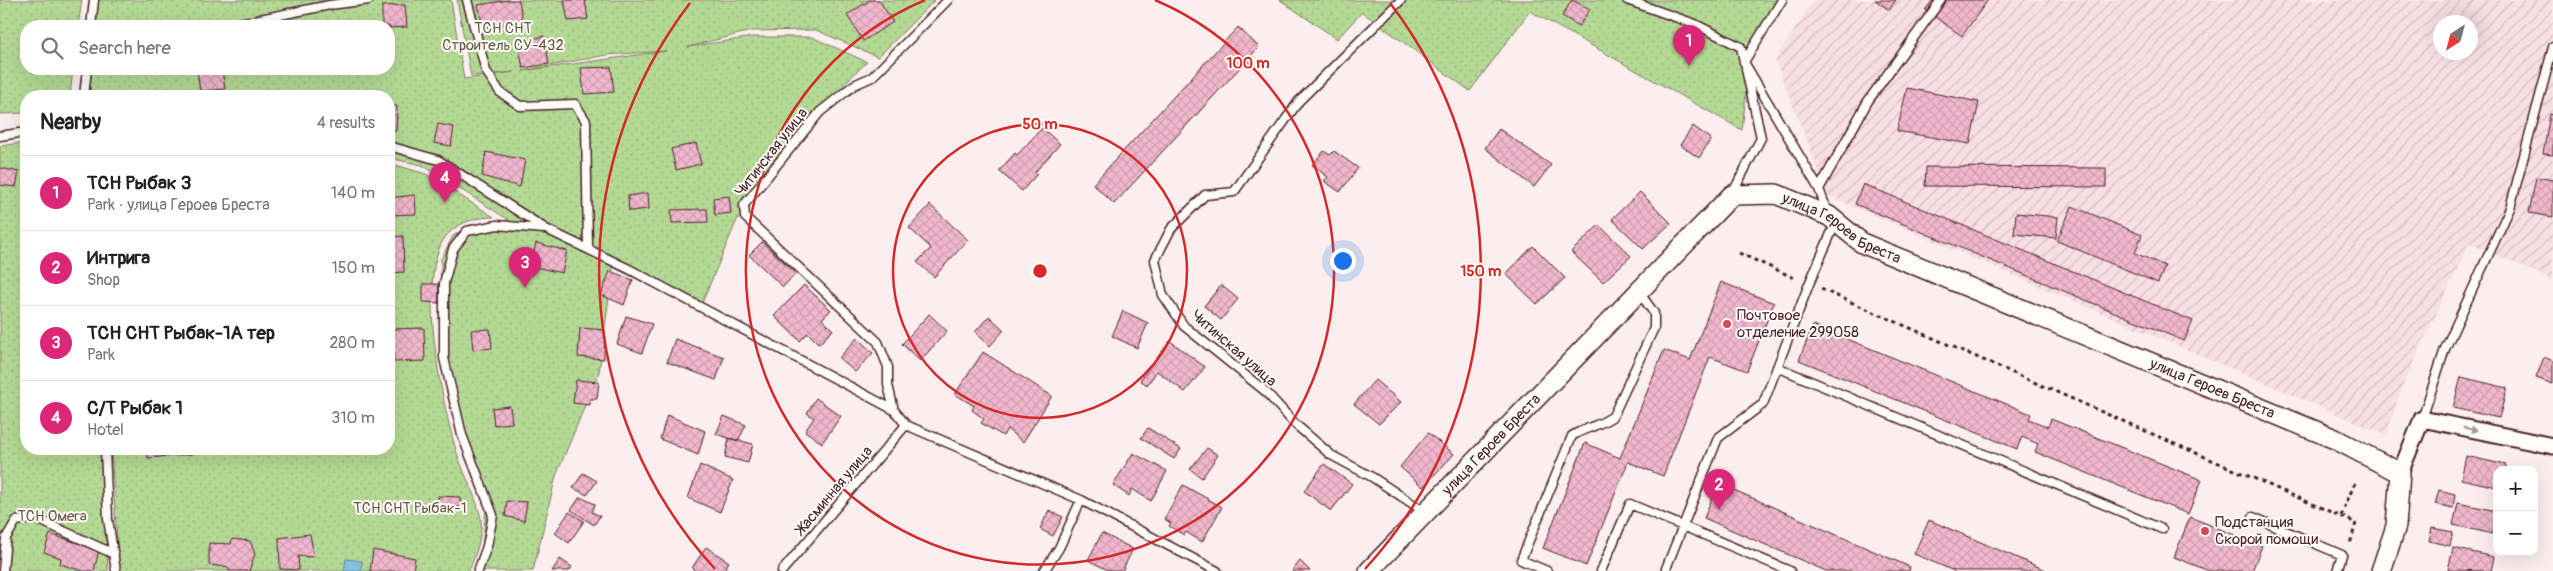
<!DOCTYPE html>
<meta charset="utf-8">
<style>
body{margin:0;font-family:Pangolin,sans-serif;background:#f6f6f6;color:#222}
.controls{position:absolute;right:15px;bottom:15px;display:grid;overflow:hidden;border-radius:10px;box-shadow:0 5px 20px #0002}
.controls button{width:45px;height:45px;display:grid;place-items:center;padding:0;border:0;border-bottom:1px solid #e0e0e0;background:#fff;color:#222;font:25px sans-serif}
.compass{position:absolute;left:2433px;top:15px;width:45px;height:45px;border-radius:50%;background:#fff;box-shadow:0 5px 20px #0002;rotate:216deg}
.you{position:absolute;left:1342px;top:260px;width:18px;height:18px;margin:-12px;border:4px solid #fff;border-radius:50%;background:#1a73e8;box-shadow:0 0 0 8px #1a73e833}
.badge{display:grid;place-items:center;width:32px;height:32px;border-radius:50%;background:#db2777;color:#fff;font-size:16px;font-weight:700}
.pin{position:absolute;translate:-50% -41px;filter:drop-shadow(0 1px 2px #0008)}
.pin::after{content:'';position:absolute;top:26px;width:18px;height:15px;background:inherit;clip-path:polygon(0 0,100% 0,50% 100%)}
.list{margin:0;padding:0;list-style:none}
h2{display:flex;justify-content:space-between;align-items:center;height:65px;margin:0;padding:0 20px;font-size:21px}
h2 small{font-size:16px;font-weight:400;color:#767676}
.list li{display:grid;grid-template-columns:32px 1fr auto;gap:15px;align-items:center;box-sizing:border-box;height:75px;padding:0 20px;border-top:1px solid #e0e0e0}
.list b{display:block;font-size:19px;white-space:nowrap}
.list p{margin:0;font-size:16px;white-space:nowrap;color:#767676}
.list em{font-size:16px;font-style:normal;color:#767676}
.icon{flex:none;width:28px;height:28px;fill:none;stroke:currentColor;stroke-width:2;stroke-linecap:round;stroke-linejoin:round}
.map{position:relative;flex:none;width:2553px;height:571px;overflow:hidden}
.search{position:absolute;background:#fff;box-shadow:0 5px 20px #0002;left:20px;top:20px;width:375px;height:55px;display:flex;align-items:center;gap:12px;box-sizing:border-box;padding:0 18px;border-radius:20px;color:#767676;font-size:19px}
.panel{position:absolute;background:#fff;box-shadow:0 5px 20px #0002;left:20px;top:90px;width:375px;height:365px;border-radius:20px}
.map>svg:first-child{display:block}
</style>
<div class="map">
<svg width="2553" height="571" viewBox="0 0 2553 571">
<defs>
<pattern id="industrial-furrows" width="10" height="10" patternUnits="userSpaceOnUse" patternTransform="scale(1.25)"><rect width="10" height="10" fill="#f8dee5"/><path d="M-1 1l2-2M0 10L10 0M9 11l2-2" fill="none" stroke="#d6bec5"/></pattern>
<pattern id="grass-dots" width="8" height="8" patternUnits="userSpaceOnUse" patternTransform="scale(1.25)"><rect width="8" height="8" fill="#b4d994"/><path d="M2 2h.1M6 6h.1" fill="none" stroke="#9cba80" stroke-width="1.8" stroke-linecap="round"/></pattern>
<pattern id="building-cross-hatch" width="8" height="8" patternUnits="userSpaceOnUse" patternTransform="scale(1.25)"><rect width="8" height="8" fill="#f1b8cd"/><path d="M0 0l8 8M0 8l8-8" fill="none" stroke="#d09eb0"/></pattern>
</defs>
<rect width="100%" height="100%" fill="#fbeeef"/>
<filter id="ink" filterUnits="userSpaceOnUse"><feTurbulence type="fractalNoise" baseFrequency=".02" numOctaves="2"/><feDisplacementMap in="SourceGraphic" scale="10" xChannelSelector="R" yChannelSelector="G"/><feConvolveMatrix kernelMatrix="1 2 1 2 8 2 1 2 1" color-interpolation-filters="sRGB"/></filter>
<g filter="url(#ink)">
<path fill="url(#industrial-furrows)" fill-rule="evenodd" d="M1814,0H2553V280L2469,243L2403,385L2386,435L1829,196L1775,60ZM2440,22H2470V52H2440Z"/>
<path fill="url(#grass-dots)" stroke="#7f7c60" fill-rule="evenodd" d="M0,0H82L78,26H26V69H73L70,96H26V113L0,114Z
M98,0H451L464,79L514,72L471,76L457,0H935L878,57L816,30L751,31L688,47L753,37H812L867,62L847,81L737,220L699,310L613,267L599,372L556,476L533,571H480L486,509L472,475L448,398L440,323L441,259L453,236L470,225L509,220L422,165L389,158V96H278L275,92L216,96L209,69H389V26H95ZM666,51L523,71L606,55Z
M1280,0H1783L1752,41L1742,130L1530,11L1470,91L1362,12L1337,39Z
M91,69H202L209,96H90Z
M26,142V449H101L108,571H0V146Z
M389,163L426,174L494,217C479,217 461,221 449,233C412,267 444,416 459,459C466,479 477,498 481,519C483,536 475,556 469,571H119L111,449H389Z"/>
<path fill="#83c1e3" stroke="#6c8099" d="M346,559L362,561L361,571H344Z"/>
<path fill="url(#building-cross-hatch)" stroke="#4a1f2b" d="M509,0H519L523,23L483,27L478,5Z
M564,0H585L588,19L568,21Z
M870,0H879L893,22L863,41L847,15Z
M1572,0L1590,9L1579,26L1562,16Z
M1875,0H1896L1889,10Z
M1933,0H1988L1962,36L1925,10Z
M405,5L407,27L389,28V26H382V6Z
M1238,27L1259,47L1114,204L1093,184Z
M544,36L549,64L523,68L518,43Z
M611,67L614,92L584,94L581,68Z
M222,69L225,89L200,91L197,70Z
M1907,88L1979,102L1970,144L1897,131Z
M389,106H397L396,131H389Z
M2550,114L2553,115V155L2543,154Z
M438,124L454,127L451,146L434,143Z
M1693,126L1711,139L1699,158L1680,145Z
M1042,128L1060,144L1035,172L1037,174L1022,191L999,171L1015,153L1017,155Z
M1499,129L1551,165L1534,187L1485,148Z
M696,143L701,164L676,170L671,149Z
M1324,151L1330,155L1334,151L1358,168L1340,192L1324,181L1328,177L1312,165Z
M486,152L525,160L520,187L482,176Z
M1926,167L2106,168V187L1925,186Z
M0,168L19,172L16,187L0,185Z
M2536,177L2553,180V217L2529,213Z
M1863,184L2193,321L2184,341L1855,204Z
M1640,192L1671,223L1643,249L1612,219Z
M648,193L649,209L629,211L628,196Z
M415,195L416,214L389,215V198Z
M729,196L731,213L715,215L713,198Z
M930,205L968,240L934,277L917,262L931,248L909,228Z
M2072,206L2142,235L2135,253L2165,266L2158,283L2057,241Z
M707,209L708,222L672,223L671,210Z
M2016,213L2058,217L2056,238L2014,234Z
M1599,225L1631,256L1603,282L1571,252Z
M403,236L404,272L389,273V237Z
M762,242L796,273L783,287L749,255Z
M536,243L567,251L562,273L531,266Z
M1533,246L1565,278L1537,304L1506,274Z
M610,271L633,280L624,305L601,295Z
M1721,282L1774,303L1747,371L1710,357L1663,476L1628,462L1586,566L1543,548L1585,443L1620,458L1664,350L1690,360Z
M423,284H439V303L423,302Z
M804,285L831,310L822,319L833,330L819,344L808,333L800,341L774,316Z
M1221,285L1238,299L1221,320L1204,306Z
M1123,311L1148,323L1137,348L1112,336Z
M929,314L947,331L920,361L902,344Z
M626,316L652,324L642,353L617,344Z
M989,316L1004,330L990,346L975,332Z
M1813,325L2031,414L2029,419L2048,427L2051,419L2202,480L2188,514L2035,452L2038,444L2022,437L2017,449L1799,360Z
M424,328L425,361L394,362L392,329Z
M580,328L605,330L604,359L578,357Z
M490,329L492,348L473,350L471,330Z
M857,338L873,353L855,372L839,358Z
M675,339L724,357L716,380L667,362Z
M1170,341L1205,367L1185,392L1157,371L1147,385L1140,380Z
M983,352L1052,396L1023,442L1007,429L1003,436L981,423L984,419L972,410L974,406L955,394Z
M2544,357L2553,361V384L2536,378Z
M2461,377L2507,388L2499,418L2453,408Z
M576,380L599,382L597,399H590V405L573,403Z
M1375,380L1401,402L1379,424L1354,404Z
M816,398L841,416L822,443L805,431L814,418L807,413Z
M510,406L512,423L494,425L492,408Z
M667,415L705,431L698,455L660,439Z
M724,416L746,425L738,441L716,434Z
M1148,428L1181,449L1174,459L1141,438Z
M1428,433L1454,454L1423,487L1400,467Z
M729,438L753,444L748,463L725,457Z
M1207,448L1218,455L1202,478L1190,469Z
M148,449H192V454L148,458Z
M1133,453L1167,471L1151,501L1132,489L1129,496L1113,485Z
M2466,456L2506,465L2505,470H2497V487L2461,479Z
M1324,464L1352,484L1331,511L1304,491Z
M700,465L733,480L720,512L688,498Z
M583,473L597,481L587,495L573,488Z
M1718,483L1910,567L1909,571H1826L1704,518Z
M1183,485L1222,507L1202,542L1186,532L1184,535L1169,526L1171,523L1164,519Z
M2439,490L2455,494L2453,508L2435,504Z
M438,496L460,497L461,507L439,508Z
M580,497L595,504L592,512L600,516L594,525L571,510Z
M507,501L527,502L524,521L505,516Z
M2458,503L2497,511L2493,534L2453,525Z
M1049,510L1063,517L1053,536L1040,529Z
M569,512L584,521L569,543L555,533Z
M2190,517L2262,546L2252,571H2209L2174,557Z
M1929,520L2048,571H1954L1914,554Z
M2432,528L2453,532L2450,546L2429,541Z
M1102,533L1133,549L1122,571H1110L1088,560Z
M50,534L99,550L94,571H83L60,564L61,558L44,552Z
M310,534L314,557L298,556L299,570L280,569L279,538Z
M232,539L250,541L255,554L249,571H229L228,567L209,565V543L231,544Z
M706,547L729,562L723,571H696L692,568Z
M2453,548L2494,557L2491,571L2448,570Z
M373,550L415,558L413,571H370Z
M560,559L572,567L569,571H552Z
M1300,561L1310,571H1292Z"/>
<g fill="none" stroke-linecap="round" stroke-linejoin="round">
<defs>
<path id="service" d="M467,0L486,71L500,92L520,106L575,104L586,121L588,248
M1401,0L1299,101L1234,192L1205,195L1171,229L1155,260L1163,295L1184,326L1265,391L1295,424L1331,455L1372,477L1425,512
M1627,0L1695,24L1741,47L1744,62L1819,189
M91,26L94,0
M225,26L330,5L369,0
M1744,62L1782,0
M84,96L87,69
M0,136L26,132
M389,146L438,160L546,229L629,269L894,410L906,425L1081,500L1217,571
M1732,194L1761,138L1746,69
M1828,213L1819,189L1868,101L1941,0
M1777,367L2162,529
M894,410L888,385V367L878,342L745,217L744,205L820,112L854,85L872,77L948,0
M2422,419L2445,349L2510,208L2553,47
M105,449L108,519L116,571
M2253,517L2342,555L2337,571
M3,571L6,538L16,521L35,518L114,554
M478,571L487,546L493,515L462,435L444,358V283L453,249L467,231L497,225L544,229
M782,571L906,425
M1044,571L1059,548L1081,500
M1547,571L1521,560L1572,436C1586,427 1600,426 1613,416L1654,328V313L1639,292
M1601,571L1630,504L1790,571
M1665,571L1718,438L1763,404L1809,284L1836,222"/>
<path id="minor" d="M2400,473L2422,419L2553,446"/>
<g id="tertiary">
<path id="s1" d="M1369,571L1732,195L1776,194L1829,216L1862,243L2335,439L2400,473L2396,526L2381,571"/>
</g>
</defs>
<use href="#service" stroke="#4a1f2b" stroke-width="11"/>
<use href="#minor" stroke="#4a1f2b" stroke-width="19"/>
<use href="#tertiary" stroke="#4a1f2b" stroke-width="22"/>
<path stroke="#4a1f2b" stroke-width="3" stroke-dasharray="4 4" stroke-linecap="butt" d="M1739,253L1797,279
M1821,289L2356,523L2350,544
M2341,516L2356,480"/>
<use href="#service" stroke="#fdfcf7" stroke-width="8"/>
<use href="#minor" stroke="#fdfcf7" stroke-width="15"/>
<use href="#tertiary" stroke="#fdfcf7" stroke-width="19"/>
</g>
<defs><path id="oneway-solid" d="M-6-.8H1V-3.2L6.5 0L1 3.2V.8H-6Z" transform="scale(1.25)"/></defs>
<use fill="#ac999b" href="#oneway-solid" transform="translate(2470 429) rotate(12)"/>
</g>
<g fill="none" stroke="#d62828" stroke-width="2.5">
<circle cx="1040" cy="271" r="147"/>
<path d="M1155 0A294 294 0 1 1 925 0"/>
<path d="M715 569A441 441 0 0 1 690 3M1390 3A441 441 0 0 1 1365 569"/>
</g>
<g fill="#d1495b" stroke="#fdfcf7" stroke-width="2">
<circle cx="1727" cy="324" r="5"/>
<circle cx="2205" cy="531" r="5"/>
</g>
<g text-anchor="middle" stroke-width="4" stroke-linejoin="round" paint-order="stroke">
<g font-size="15" fill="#6a574a" stroke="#fdfcf7">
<text x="503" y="33">ТСН СНТ<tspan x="503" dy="17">Строитель СУ-432</tspan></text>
<text x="410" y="513">ТСН СНТ Рыбак-1</text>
<text x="52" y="521">ТСН Омега</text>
</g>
<g font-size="15" fill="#4a1f2b" stroke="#fdfcf7">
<text transform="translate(771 152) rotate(-52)" y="5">Читинская улица</text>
<text dy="5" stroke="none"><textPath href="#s1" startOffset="641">улица Героев Бреста</textPath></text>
<text transform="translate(1234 348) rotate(41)" y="5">Читинская улица</text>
<text dy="5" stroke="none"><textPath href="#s1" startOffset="1046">улица Героев Бреста</textPath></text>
<text dy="5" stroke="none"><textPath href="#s1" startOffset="176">улица Героев Бреста</textPath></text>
<text transform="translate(834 490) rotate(-50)" y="5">Жасминная улица</text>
</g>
<g font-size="15" fill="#4a1f2b" stroke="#fdfcf7" text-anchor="start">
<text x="1737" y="320">Почтовое<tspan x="1737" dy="17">отделение 299058</tspan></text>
<text x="2215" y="527">Подстанция<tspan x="2215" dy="17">Скорой помощи</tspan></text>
</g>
</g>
<circle cx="1040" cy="271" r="8" fill="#d62828" stroke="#fdfcf7" stroke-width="2.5"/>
<g font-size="15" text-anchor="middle" font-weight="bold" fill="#d62828" stroke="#fdfcf7" stroke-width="4" stroke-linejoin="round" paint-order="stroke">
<text x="1248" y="68">100 m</text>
<text x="1040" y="129">50 m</text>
<text x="1481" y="276">150 m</text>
</g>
</svg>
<div class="controls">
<button>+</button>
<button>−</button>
</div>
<svg class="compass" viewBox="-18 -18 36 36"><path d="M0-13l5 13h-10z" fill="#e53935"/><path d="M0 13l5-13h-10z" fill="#767676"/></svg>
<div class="you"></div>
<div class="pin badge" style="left:1689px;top:66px">1</div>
<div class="pin badge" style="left:1719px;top:510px">2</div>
<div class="pin badge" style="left:525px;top:288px">3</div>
<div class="pin badge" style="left:445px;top:203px">4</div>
<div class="search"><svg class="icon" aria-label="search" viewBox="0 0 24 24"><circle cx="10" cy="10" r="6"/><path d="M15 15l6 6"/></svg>Search here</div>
<section class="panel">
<h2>Nearby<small>4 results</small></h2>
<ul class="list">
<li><span class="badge">1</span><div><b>ТСН Рыбак 3</b><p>Park · улица Героев Бреста</p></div><em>140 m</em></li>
<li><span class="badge">2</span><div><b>Интрига</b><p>Shop</p></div><em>150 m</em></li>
<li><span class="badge">3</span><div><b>ТСН СНТ Рыбак-1А тер</b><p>Park</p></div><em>280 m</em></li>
<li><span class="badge">4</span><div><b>С/Т Рыбак 1</b><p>Hotel</p></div><em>310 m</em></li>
</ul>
</section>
</div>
